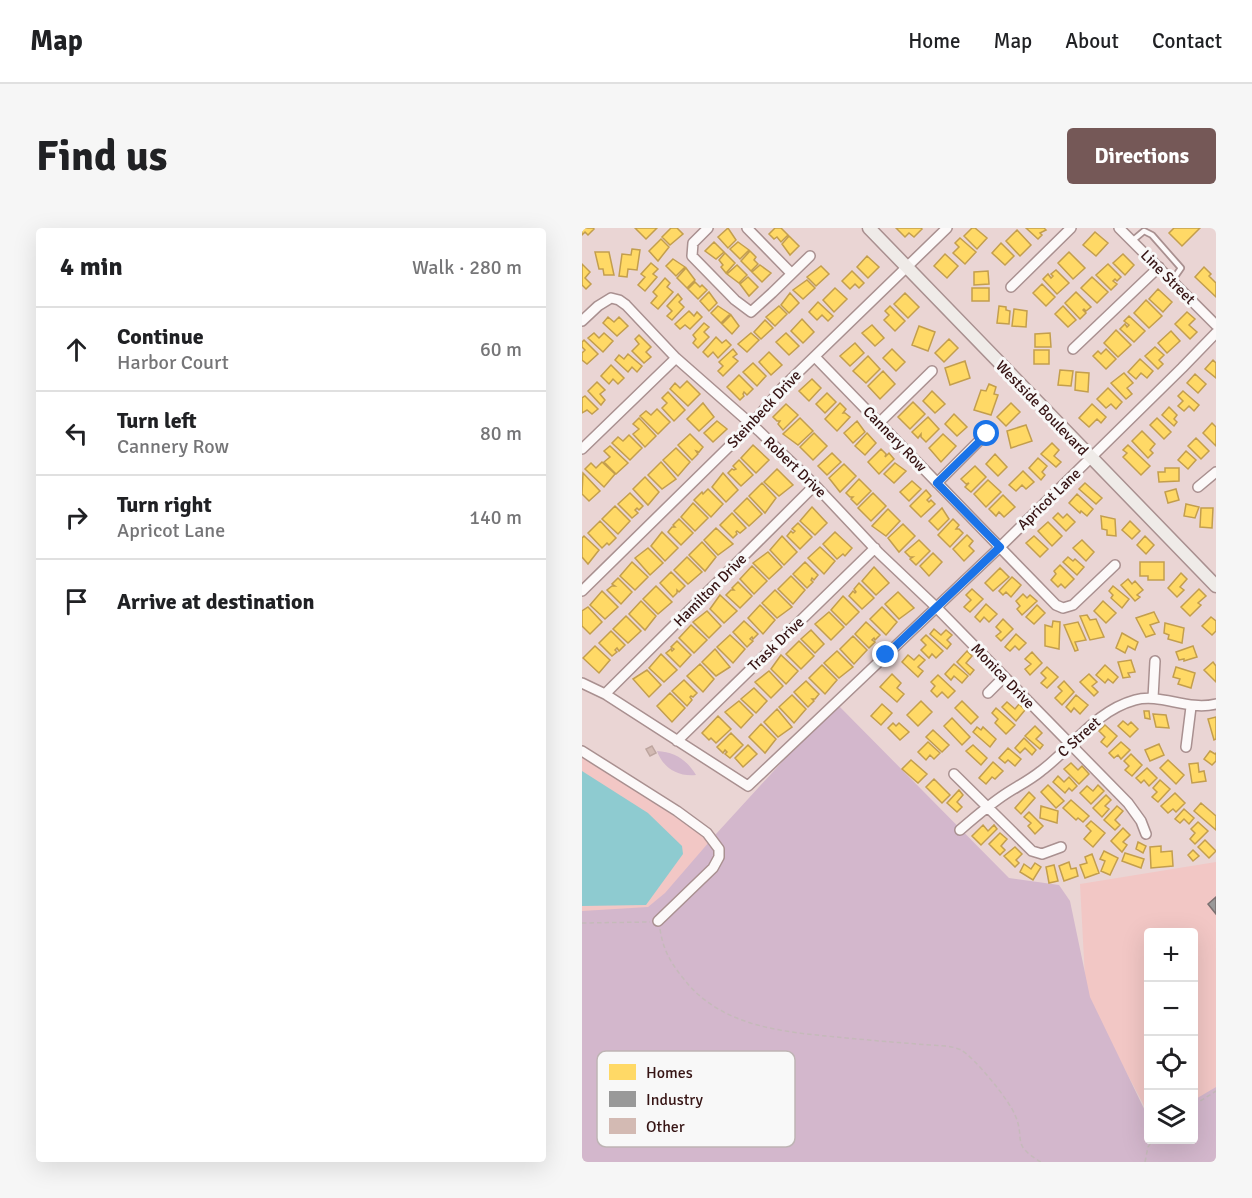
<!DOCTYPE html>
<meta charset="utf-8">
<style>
body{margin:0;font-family:Signika,sans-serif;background:#f6f6f6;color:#202124}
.controls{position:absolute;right:18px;bottom:18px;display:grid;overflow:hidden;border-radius:6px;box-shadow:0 6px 24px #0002}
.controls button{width:54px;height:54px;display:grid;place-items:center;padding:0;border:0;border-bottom:2px solid #e0e0e0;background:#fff;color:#202124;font:30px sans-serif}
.stop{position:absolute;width:18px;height:18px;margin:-14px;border:4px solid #1a73e8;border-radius:50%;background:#fff}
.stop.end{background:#1a73e8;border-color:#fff;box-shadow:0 2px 6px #0008}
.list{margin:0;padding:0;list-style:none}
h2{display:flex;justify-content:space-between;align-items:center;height:78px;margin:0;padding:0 24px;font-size:26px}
h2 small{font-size:20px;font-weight:400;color:#757577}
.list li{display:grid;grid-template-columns:39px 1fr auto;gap:18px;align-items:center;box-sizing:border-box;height:84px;padding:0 24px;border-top:2px solid #e0e0e0}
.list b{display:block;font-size:22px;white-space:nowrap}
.list p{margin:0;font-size:20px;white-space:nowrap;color:#757577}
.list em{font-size:20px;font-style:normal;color:#757577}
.icon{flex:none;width:33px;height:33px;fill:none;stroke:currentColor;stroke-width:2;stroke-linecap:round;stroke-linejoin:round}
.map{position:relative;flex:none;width:634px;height:934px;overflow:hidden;border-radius:6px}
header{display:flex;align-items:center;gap:36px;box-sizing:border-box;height:84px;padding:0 30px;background:#fff;border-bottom:2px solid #e0e0e0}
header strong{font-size:28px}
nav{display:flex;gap:33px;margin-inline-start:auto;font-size:21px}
.intro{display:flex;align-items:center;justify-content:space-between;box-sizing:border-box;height:144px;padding:0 36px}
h1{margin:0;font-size:42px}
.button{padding:15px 27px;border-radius:6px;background:#755857;color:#fff;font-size:21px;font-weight:700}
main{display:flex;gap:36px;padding:0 36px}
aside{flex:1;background:#fff;border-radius:6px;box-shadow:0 6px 24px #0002}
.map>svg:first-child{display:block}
</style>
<header>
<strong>Map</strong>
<nav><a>Home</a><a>Map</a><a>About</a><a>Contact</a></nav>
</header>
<div class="intro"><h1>Find us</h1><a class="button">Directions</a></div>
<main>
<aside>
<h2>4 min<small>Walk · 280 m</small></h2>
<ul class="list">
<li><svg class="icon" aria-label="ahead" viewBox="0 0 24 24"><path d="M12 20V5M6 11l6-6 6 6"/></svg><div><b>Continue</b><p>Harbor Court</p></div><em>60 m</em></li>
<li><svg class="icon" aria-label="left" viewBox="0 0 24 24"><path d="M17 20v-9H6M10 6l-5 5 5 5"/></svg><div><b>Turn left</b><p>Cannery Row</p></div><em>80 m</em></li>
<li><svg class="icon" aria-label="right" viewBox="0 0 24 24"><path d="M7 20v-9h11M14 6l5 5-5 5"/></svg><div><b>Turn right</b><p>Apricot Lane</p></div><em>140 m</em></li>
<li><svg class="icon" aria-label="arrive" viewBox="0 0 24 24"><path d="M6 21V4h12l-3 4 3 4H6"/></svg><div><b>Arrive at destination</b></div></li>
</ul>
</aside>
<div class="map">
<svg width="634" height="934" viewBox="0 0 634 934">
<rect width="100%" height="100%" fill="#ead5d4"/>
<path fill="#f2c7c5" d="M0,526L141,621L86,686L0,695Z
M634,634V859L612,873V704H566V885L504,769L498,656Z"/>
<path fill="#d3b7cc" d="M254,475L427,650L477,657L488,673L508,769L566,889V912H612V872L634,859V934H0V683L66,679L83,665L134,606Z
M75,523C93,524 105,532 114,547C96,549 81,540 75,523Z"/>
<path fill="#8ecbd0" d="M0,543L66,585L100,618L101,626L64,677L0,678Z"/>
<path fill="#ffd966" stroke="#c39e4d" stroke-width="1.5" d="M0,0H11L12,1L6,7L3,4L0,7Z
M53,0H75L64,11Z
M89,0H95L101,6L88,17L80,9Z
M146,0L154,12L146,20L136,9Z
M193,0H199L206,7L199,14L195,9L192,11L187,6Z
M314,0H339L340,1L332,9L327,5L323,9Z
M390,0H393L405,10L395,21L382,8Z
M444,0H462L464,2L458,5L460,7L456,11Z
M592,0H618L600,18L587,5Z
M435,2L449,17L438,28L424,13Z
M513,4L526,15L514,28L501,17Z
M207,8L217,18L208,27L200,16Z
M378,10L394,24L383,36L371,25L377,19L373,15Z
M79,11L87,19L76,33L67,23Z
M132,14L142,24L134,31L123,23Z
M156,14L167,22L158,31L148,21Z
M419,15L432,28L423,37L410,25Z
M50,21L58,22L55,42L46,41L45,49L37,48L40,26L49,27Z
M168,23L174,29L172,32L176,36L169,43L159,33Z
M13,24H27L32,47H22L21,41H17Z
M487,24L503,40L491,51L476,35Z
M143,25L153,35L144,45L139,39L141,37L137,32Z
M363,26L376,38L365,50L352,38Z
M541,26L552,37L543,47L531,35Z
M285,28L297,39L286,50L275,39Z
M91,31L103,39L94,48L84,38Z
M69,35L76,41L71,46L75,49L63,63L56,57L63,49L59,46Z
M0,36L8,44L3,50L9,56L4,61L0,57Z
M526,36L539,49L535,53L533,51L531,53L535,56L529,62L514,47Z
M155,37L165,47L157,55L145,46Z
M178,37L189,45L180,54L170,44Z
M239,38L247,46L234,58L225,49Z
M622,39L629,46L627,48L634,55V69L613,49Z
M104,40L113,52L105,60L95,50Z
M474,42L487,55L475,66L461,51L466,46L469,50L471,48L469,46Z
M270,43L282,55L277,60L273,56L268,61L260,53Z
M406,43L407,56L392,57V44Z
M166,49L176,59L167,68L158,56Z
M510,49L526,64L515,75L499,60Z
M83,50L88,55L85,59L91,64L76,81L69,75L75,68L71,64Z
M225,52L233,60L221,71L211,62Z
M113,54L118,59L120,57L125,62L116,71L106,61Z
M460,56L473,69L464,78L451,65Z
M253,60L265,71L252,84L241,72Z
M390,60H407V73H390Z
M576,61L590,74L581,84L567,71Z
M127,64L135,75L127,83L118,73Z
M494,64L509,79L504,83L502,81L501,82L504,85L498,91L483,75Z
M208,65L217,75L207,85L199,77Z
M323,65L337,79L326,90L312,76Z
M96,66L100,71L97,74L102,79L90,92L85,88L90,83L85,78Z
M564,72L580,88L567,100L552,85Z
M236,74L251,88L246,93L240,87L235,92L227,84Z
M136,78L148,86L139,95L129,85Z
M197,78L205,86L193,98L184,89Z
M308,78L323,93L313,103L302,92L307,87L303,83Z
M417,78L424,79V82L428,83L427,96L415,95Z
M481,78L494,92L486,99L473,86Z
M432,81L445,83L444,99L430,98Z
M107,83L112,88L115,84L120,89L108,101L103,97L98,101L93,96Z
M605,84L613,91L607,97L615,104L608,111L593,96Z
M149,87L157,98L150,106L140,96Z
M547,88L563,103L552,114L538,101L543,96L545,99L547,97L542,93Z
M26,89L32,94L37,89L46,98L35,108L21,95Z
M220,91L232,104L221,115L209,103Z
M183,92L191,100L179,111L172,104Z
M122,95L127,99L122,104L127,109L116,120L111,115L114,111L111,107Z
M290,97L302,110L293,118L280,105Z
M337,98L353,104L346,123L330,117Z
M534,102L549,117L536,129L522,115Z
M589,103L598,113L585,125L576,115Z
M12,105L17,110L22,105L31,113L21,124L6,110Z
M169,105L177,112L165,124L156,116Z
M204,105L217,118L207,127L194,114Z
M468,105L469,119H453V106Z
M57,107L69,119L64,124L69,129L62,135L50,123L57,116L53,111Z
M134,109L140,115L144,112L149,117L136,130L131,124L126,129L121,124Z
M367,111L376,120L362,134L353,125Z
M2,112L16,126L5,136L0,132V125L3,122L0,119V114Z
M273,115L282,125L268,138L258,128Z
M573,119L582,127L577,132L581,136L576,141L563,128Z
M151,121L155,126L151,129L156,133L141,148L136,143L141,138L137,134Z
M310,121L323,134L314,143L301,130Z
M524,121L534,131L524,141L511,128L516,123L519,126Z
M452,122H467V136H452Z
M187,124L200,137L189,147L177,134Z
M46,126L60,138L55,144L50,139L46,144L33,132L37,127L42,131Z
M286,128L298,141L284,155L271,143Z
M558,131L571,143L565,150L559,145L554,151L546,144Z
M631,132L634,135V150L623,141Z
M383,133L388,150L368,157L363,140Z
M171,135L184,148L175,158L161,144Z
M29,137L42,150L36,156L31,151L27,156L19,148Z
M478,142L491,143L489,158L476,157Z
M301,143L313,156L298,171L286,158Z
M494,144L507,145L506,164L493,162Z
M542,145L551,155L545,160L550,166L544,171L529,155Z
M613,146L624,156L616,165L605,155Z
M157,147L171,161L165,167L162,164L161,166L162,168L158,172L145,159Z
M230,151L239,160L227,173L217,163Z
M105,153L118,166L106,178L88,161L93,155L98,160Z
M15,154L23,162L18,166L23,172L19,177L6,163Z
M407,156L414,159L412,166L416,167L409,187L392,182L399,162L404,163Z
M526,160L540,174L534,181L529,176L524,180L515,171Z
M350,163L363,176L353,185L341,173Z
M601,163L617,177L612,183L607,178L602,183L596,178L601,173L596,168Z
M86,164L103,182L92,193L80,180L85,175L80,170Z
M245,165L254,174L243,185L234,176Z
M3,168L16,181L10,186L5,182L0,185V170Z
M331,174L343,186L328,201L316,189Z
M121,175L132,189L117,203L105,191Z
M258,175L264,181L261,185H263L268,189L255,203L243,191Z
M429,175L438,184L424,198L415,189Z
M204,176L216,187L201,202L196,196L198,193H195L191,189Z
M510,176L524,189L519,195L515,191L507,199L497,190Z
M587,179L595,187L592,191L595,194L592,198L580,187Z
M75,181L88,194L76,206L58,188L64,183L69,187Z
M372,186L385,199L375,208L363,196Z
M346,189L357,201L344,214L339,209V206L336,210L330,204Z
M57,190L74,208L63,219L51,206L57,201L51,196Z
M218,190L231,203L216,217L201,206Z
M575,190L589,204L582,211L568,197Z
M135,193L145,201L131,214L122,205Z
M275,193L283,204L271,215L262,205Z
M630,195L634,199V218L621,205Z
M444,197L450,213L429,220L425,203Z
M560,203L573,216L568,222L571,225L566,230L550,213Z
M232,205L245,218L231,232L218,219Z
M285,205L294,215L283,227L273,218Z
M108,206L121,219L117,224L114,223L116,226L110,232L96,217Z
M361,206L374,218L359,234L347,220Z
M47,207L60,220L48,232L30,215L36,209L41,213Z
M614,210L627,223L619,231L606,218Z
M470,215L477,222L472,228L479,234L474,239L459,226Z
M171,217L187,232L174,245L159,230Z
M546,217L568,238L559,247L541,229L545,225L541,222Z
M28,218L46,235L34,246L22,234L28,229L22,223Z
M94,220L108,234L96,248L81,232Z
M299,221L304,226L303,229L307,225L312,231L297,246L286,234Z
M604,223L614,232L606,241L596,232Z
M250,225L259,234L245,247L236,238Z
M413,226L425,239L416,248L404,236Z
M456,230L465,238L460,244L463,247L459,252L447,240Z
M157,232L171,247L159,258L146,245L150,241L152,242L154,241L151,238Z
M20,234L33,246L22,259L3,241L9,235L14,240Z
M79,234L94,251L80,261L66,247Z
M313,235L324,243L312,255L302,246Z
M262,236L274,248L258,264L247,250Z
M393,238L404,249L389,264L383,259L387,255L384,256L379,251Z
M583,240H597V253L577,254L576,244H583Z
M195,241L211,257L197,268L182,254Z
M441,243L452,254L444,261L440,257L434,263L427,257Z
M1,245L18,263L7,273L0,266Z
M141,245L156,262L144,274L130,259Z
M63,249L77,264L66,277L51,261Z
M277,251L289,263L275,277L269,271L271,269H268L264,265Z
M406,252L419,264L404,279L392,266Z
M330,253L339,261L327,273L318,264Z
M180,255L194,270L183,285L167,268Z
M503,255L520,270L514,276L497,261Z
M126,261L141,276L129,289L112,272L120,264L121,266Z
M594,261L597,272L586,275L583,264Z
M344,262L349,268L345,272L347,274L349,272L353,276L339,289L328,278Z
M48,265L61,278L57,282L55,280L53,282L56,285L50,290L36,276Z
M291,265L304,278L289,293L276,280Z
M495,266L511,281L505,288L499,283L498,285L487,275Z
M421,267L433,279L422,289L417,284L414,288L407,281Z
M165,270L180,286L167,298L152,283Z
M111,275L126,290L113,303L99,289Z
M604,276L617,279L613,290L602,288Z
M33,278L48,293L36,306L20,291Z
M230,279L245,295L233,307L218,293Z
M360,280L367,291L356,302L347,293Z
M619,280H631L630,300L618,299Z
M306,281L318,293L304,308L290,298Z
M150,285L164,300L158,305L155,303L154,304L155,306L151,310L138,297Z
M476,285L481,290L485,286L493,294L484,303L471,290Z
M519,288L533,291L534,308L525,307V302L520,301Z
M97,291L111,305L99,317L86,304L90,299H93L91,297Z
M371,291L377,297L374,301H377L381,305L368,319L356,307Z
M18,293L34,310L27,317L25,315L20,320L6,305Z
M548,293L558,303L550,311L540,302Z
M466,294L480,308L470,318L456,303Z
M216,295L230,309L218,321L205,308L209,303L211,305L213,303L210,301Z
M321,296L333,308L317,324L306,310Z
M134,300L151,316L136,327L122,312Z
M80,304L96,320L83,333L69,318Z
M253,304L270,320L263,328L261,326L255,331L241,316Z
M385,307L391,313L387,318L392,323L382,333L371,321Z
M2,308L17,322L6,336L0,329V310Z
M200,308L215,324L202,337L188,322Z
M452,308L466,321L458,329L444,315Z
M563,308L572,317L564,326L555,317Z
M337,312L348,323L334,337L328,331L331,329H328L323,324Z
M500,312L512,324L504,333L491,320Z
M120,314L134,329L123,343L107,327Z
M238,319L253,333L242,346L226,330Z
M66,320L81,335L68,347L53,330Z
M186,324L200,339L187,351L171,335Z
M351,325L360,334L347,348L338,338Z
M105,329L120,344L106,356L92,342Z
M486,329L491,333L493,331L502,339L495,347L481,334Z
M50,334L66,349L53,362L38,348Z
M223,334L236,347L232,352L230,350L229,352L231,354L225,360L211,346Z
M558,334H582V352H566V348H558Z
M478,337L492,351L483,360L479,356L476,359L469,352L474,346L472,343Z
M170,338L185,353L172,366L158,351Z
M292,339L307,355L294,367L280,353Z
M418,340L427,349L411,363L403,355Z
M89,344L103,358L97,364L95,362V365L91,369L78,355Z
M599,345L605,351L598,359L602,362L595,369L586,360Z
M209,348L223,362L211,376L196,361Z
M430,349L439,357L429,369L424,364L421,367L417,363Z
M36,350L50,364L39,376L25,362L30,358H33L30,356Z
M546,351L550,356L553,353L561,362L555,367L558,369L553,373L539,357Z
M156,354L170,368L158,380L144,367L149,362H152L150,360Z
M277,355L292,370L280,381L267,368L271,363L273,365L274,364L272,361Z
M74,358L90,374L76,386L61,371Z
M531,358L547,371L540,380L529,370L531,367L527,363Z
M390,361L401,371L388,384L382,379L389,372L384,367Z
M617,361L624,368L616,375L619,377L608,388L599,379Z
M193,362L210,379L195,390L180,375Z
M20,363L36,379L23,391L8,377Z
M316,364L332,380L317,391L303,376Z
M441,366L445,370L448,367L455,373L440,387L435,381L438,378L434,373Z
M138,367L155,383L142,395L128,381Z
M261,368L277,384L264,397L249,382Z
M59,373L74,388L63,402L47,386Z
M521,373L534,385L524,395L512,383Z
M404,376L415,386L407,394L402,389L398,394L393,389Z
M178,377L193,392L181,406L166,390Z
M455,377L463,385L452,396L444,389Z
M6,379L20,394L8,406L0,398V383Z
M300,379L315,394L304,407L288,391Z
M125,383L139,398L127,410L111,394Z
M247,384L262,399L249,412L233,396Z
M572,384L577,394L568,397L573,406L564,409L554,390Z
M505,387L508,392L514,391L522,409L508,412L498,388Z
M44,388L59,403L46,415L31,401Z
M629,389L634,393V403L630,407L620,398Z
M421,391L431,401L419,413L414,408L419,404L414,399Z
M162,393L176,406L171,411L170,409L168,411L171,413L165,419L151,404Z
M471,393L478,394L477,421L463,418V397L470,399Z
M284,394L298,407L293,412L292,410L290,412L293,414L287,420L273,406Z
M496,394L504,412L493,414L496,422L493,423L482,397Z
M583,395L602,400L600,415L586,411L587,407L582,405Z
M109,397L125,412L112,425L97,410Z
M352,401L359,407L364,402L370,407L365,412L369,416L365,421L348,406Z
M229,402L242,416L233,425L219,411Z
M29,403L43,417L37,423L35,420L33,422L35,424L30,428L17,415Z
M540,405L556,414L553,422L546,418L543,425L534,420Z
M434,406L444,415L437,422L433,418L428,423L423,419Z
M148,407L163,421L151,435L135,419Z
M344,407L361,423L354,430L350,426L347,430L339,422L344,417L339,412Z
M271,408L285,422L272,436L258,421Z
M95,413L109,427L98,439L84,425L89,421L90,423L92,421L89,419Z
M217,413L232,428L219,441L204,426Z
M13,418L28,432L17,445L1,430Z
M611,418L615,429L602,433V431L597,432L594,424Z
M133,421L148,439L134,448L120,434Z
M255,423L271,439L257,450L242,435Z
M385,423L390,428L384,435L392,442L388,447L375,434Z
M450,424L460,435L448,447L443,441L449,436L443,431Z
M79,426L95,442L82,454L67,440Z
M199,427L216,443L204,456L189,441Z
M326,427L332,432L337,427L343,432L336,439L341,443L336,449L320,434Z
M549,432L553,444L546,445L548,449L541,450L536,434Z
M631,434L634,438V454L622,442Z
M118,436L132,451L121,464L105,448Z
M372,436L386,448L380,455L372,448L369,452L363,446Z
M240,437L255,452L243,466L227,450Z
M523,437L536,449L531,455L526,451L523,455L514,447Z
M465,439L476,449L465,460L459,455L464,450L459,445Z
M594,439L613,445L609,460L596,456L598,451L591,449Z
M65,442L79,457L67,469L51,451Z
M187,443L201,458L189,470L173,454Z
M310,446L319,455L315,460L322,466L315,474L298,459Z
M507,446L515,454L510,458L516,464L512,468L498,454Z
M356,447L373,463L366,470L360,464L355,469L349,463L353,458L349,454Z
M102,452L115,465L111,469L109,468L108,469L110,472L105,478L90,463Z
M224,453L237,466L233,471H230L232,473L226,479L212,464Z
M482,453L492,464L480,477L473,470L480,463L476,459Z
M172,460L185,473L174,485L159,471Z
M88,465L103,480L90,494L75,478Z
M210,467L224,481L212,495L197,479Z
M494,467L506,477L498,486L492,480L489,484L484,479Z
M157,473L171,487L159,500L143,484Z
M339,473L350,484L336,498L325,487Z
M380,473L396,489L389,496L373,480Z
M425,474L433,481L437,476L443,482L434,493L420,479Z
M300,476L310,485L299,497L289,488Z
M414,480L433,497L424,506L413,495L416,491L410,485Z
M195,481L210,499L196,509L182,494Z
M562,483H567L568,491L563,490Z
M571,486L584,487L587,500L574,499Z
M136,488L149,501L134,515L129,510L127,512L120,505Z
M634,489V511L632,512L626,491Z
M370,490L388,509L380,517L362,498Z
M541,493L546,497L549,494L556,501L548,509L536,498Z
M311,495L314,498L317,495L327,504L318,512L306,500Z
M179,496L194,511L183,525L167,509Z
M523,497L535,508L525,519L519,514L523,509L517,503Z
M453,498L460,505L454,511L461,517L458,521L443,508Z
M395,499L399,502L401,499L414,511L408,519L391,504Z
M351,502L367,517L360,524L344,509Z
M149,505L161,517L148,530L143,526L145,524L143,522L141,525L135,519Z
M442,510L454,522L450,527L443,520L438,525L433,520Z
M346,514L358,525L352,531L348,527L344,532L336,524Z
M539,514L548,522L539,531L536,527L532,530L527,525Z
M577,516L582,527L568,533L563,522Z
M166,517L175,526L161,539L153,530Z
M391,517L405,530L399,537L384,523Z
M426,520L439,531L433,538L426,532L423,535L417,530Z
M628,523L633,526L634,525V533L630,537L622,531Z
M549,526L560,537L550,548L543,542L547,538L542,533Z
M329,532L345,546L336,555L320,541Z
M586,532L602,547L594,556L578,540Z
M411,534L421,543L413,551L410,549L404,556L397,550Z
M489,535L496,542L500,538L507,546L497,556L482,541Z
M616,535L617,544L622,543L624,553L610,555L607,536Z
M565,540L575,550L567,558L562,552L559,555L554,550Z
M476,548L482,554L487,549L495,558L490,563L487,560L483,565L471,554Z
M352,551L368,567L360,575L344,559Z
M578,552L588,561L576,574L570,569L575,564L571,560Z
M466,557L482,573L474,580L459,564Z
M516,557L522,563L509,576L498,565L505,558L511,563Z
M377,562L381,567L375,574L380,579L375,584L365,575Z
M447,564L453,570L439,586L433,580Z
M593,565L603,575L594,584L591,581L586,585L579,578Z
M524,567L529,572L523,578L527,581L520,589L511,580Z
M489,572L507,588L501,594L496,590L494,592L481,580Z
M619,575L634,588V602L612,583Z
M459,578L476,583L475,595L458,590Z
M535,578L541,583L533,592L538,597L533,602L522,592Z
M602,581L612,590L607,596L602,591L598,595L593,591Z
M447,584L461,598L453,606L446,598L449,595L442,589Z
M509,593L523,605L511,619L502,611L509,603L504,598Z
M616,594L626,603L613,616L608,611L613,605L609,601Z
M401,597L406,603L412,597L415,601L399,617L390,608Z
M541,600L548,607L541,614L545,617L540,624L529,613Z
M418,605L425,611L419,618L423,622L418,627L407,616Z
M623,612L634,623L627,630L616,619Z
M556,614L564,618L561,625L554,621Z
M579,618V624L590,623L591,638L569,640L568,619Z
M433,619L440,626L434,632L437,635L433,639L422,628Z
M611,622L617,628L611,633L606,627Z
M522,623L536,630L528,647L519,643L523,633L518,631Z
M543,625L562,631L559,640L540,633Z
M510,626L517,645L503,650L498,637L505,635L503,629Z
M487,634L489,641L494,640L496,648L482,653L477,638Z
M453,635L459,639L451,652L438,644L442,636L449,641Z
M472,637L476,653L467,655L464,639Z"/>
<path fill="#999" stroke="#7b7171" stroke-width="1.5" d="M634,669V686L626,676Z"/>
<path fill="#d3bab3" stroke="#bda59f" stroke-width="1.5" d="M70,518L74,525L68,528L64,521Z"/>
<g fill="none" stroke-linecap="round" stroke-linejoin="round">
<defs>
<path id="lane" d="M550,13L562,3L570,7L599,40L590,53"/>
<path id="street" d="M126,0L111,15L110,28L153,72L169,84L190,65L228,28
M165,0L209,45
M537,0L634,97
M429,59L489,0
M0,93L16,78L29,70L37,72L44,77L94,130L177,203L233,257L297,325L355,380L546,575L559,593L564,606
M491,121L577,39
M233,129L474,377L481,380L491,377L533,337
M297,195L350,143
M0,221L94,130
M355,255L405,205
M616,259L634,244
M0,363L169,197L200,160L365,0
M0,455L23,466L166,558L418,319L600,140L634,105
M406,465L422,449
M23,466L233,257
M571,470L573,433
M95,513L293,320
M604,519L609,479
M0,523L95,583L125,605L137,621V629L131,640L76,693
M372,546L450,623L460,626L479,619
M378,602C393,589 408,576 425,565C436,558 448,552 459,543C491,519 513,483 553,472C579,465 605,483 634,476"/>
<path id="secondary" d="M287,0L634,358"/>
</defs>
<use href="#lane" stroke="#a99090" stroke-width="8"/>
<use href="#street" stroke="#a99090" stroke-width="12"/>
<use href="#secondary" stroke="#a99090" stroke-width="15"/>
<path stroke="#c5baba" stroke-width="1.5" stroke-dasharray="4.5 3" stroke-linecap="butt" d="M0,695L68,694
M78,701C81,721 88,734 101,750C140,801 205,804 264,810C298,813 331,816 365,818C370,819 375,820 379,822C393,830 427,872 433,887C444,912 428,916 459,934
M612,877L634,863
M563,934L566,919L571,912"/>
<use href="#lane" stroke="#fcf9f9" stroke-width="4.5"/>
<use href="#street" stroke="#fcf9f9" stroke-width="9"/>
<use href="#secondary" stroke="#efebe8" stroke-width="12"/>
</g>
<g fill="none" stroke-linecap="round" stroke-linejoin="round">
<path stroke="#1a73e8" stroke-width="8" d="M304,427L418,319L355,255L405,206"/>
</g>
<g text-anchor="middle" stroke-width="6" stroke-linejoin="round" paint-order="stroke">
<g font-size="15" fill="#361414" stroke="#f8f8f8">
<text transform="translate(586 49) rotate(45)" y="5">Line Street</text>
<text transform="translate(460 180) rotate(46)" y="5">Westside Boulevard</text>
<text transform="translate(182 181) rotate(-47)" y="5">Steinbeck Drive</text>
<text transform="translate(313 211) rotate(46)" y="5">Cannery Row</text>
<text transform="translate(213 239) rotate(44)" y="5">Robert Drive</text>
<text transform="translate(467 271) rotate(-44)" y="5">Apricot Lane</text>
<text transform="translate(128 362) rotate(-45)" y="5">Hamilton Drive</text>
<text transform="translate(194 416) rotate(-44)" y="5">Trask Drive</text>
<text transform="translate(421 448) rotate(46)" y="5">Monica Drive</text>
<text transform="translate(497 509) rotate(-42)" y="5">C Street</text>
</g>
</g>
<rect x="15" y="823" width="198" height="96" rx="9" fill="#f8f8f8" stroke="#beb4b4" stroke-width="1.5"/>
<rect x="27" y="836" width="27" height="16" fill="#ffd966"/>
<rect x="27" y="863" width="27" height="16" fill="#999"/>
<rect x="27" y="890" width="27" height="16" fill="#d3bab3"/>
<g font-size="16" fill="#361414">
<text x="64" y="850">Homes</text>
<text x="64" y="877">Industry</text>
<text x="64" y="904">Other</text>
</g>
</svg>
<div class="controls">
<button>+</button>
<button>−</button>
<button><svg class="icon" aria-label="locate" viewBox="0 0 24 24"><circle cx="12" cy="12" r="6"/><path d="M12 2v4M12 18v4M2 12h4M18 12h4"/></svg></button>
<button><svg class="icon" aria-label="layers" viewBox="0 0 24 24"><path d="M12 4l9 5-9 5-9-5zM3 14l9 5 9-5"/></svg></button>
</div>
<div class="stop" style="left:405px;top:206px"></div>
<div class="stop end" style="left:304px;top:427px"></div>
</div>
</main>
